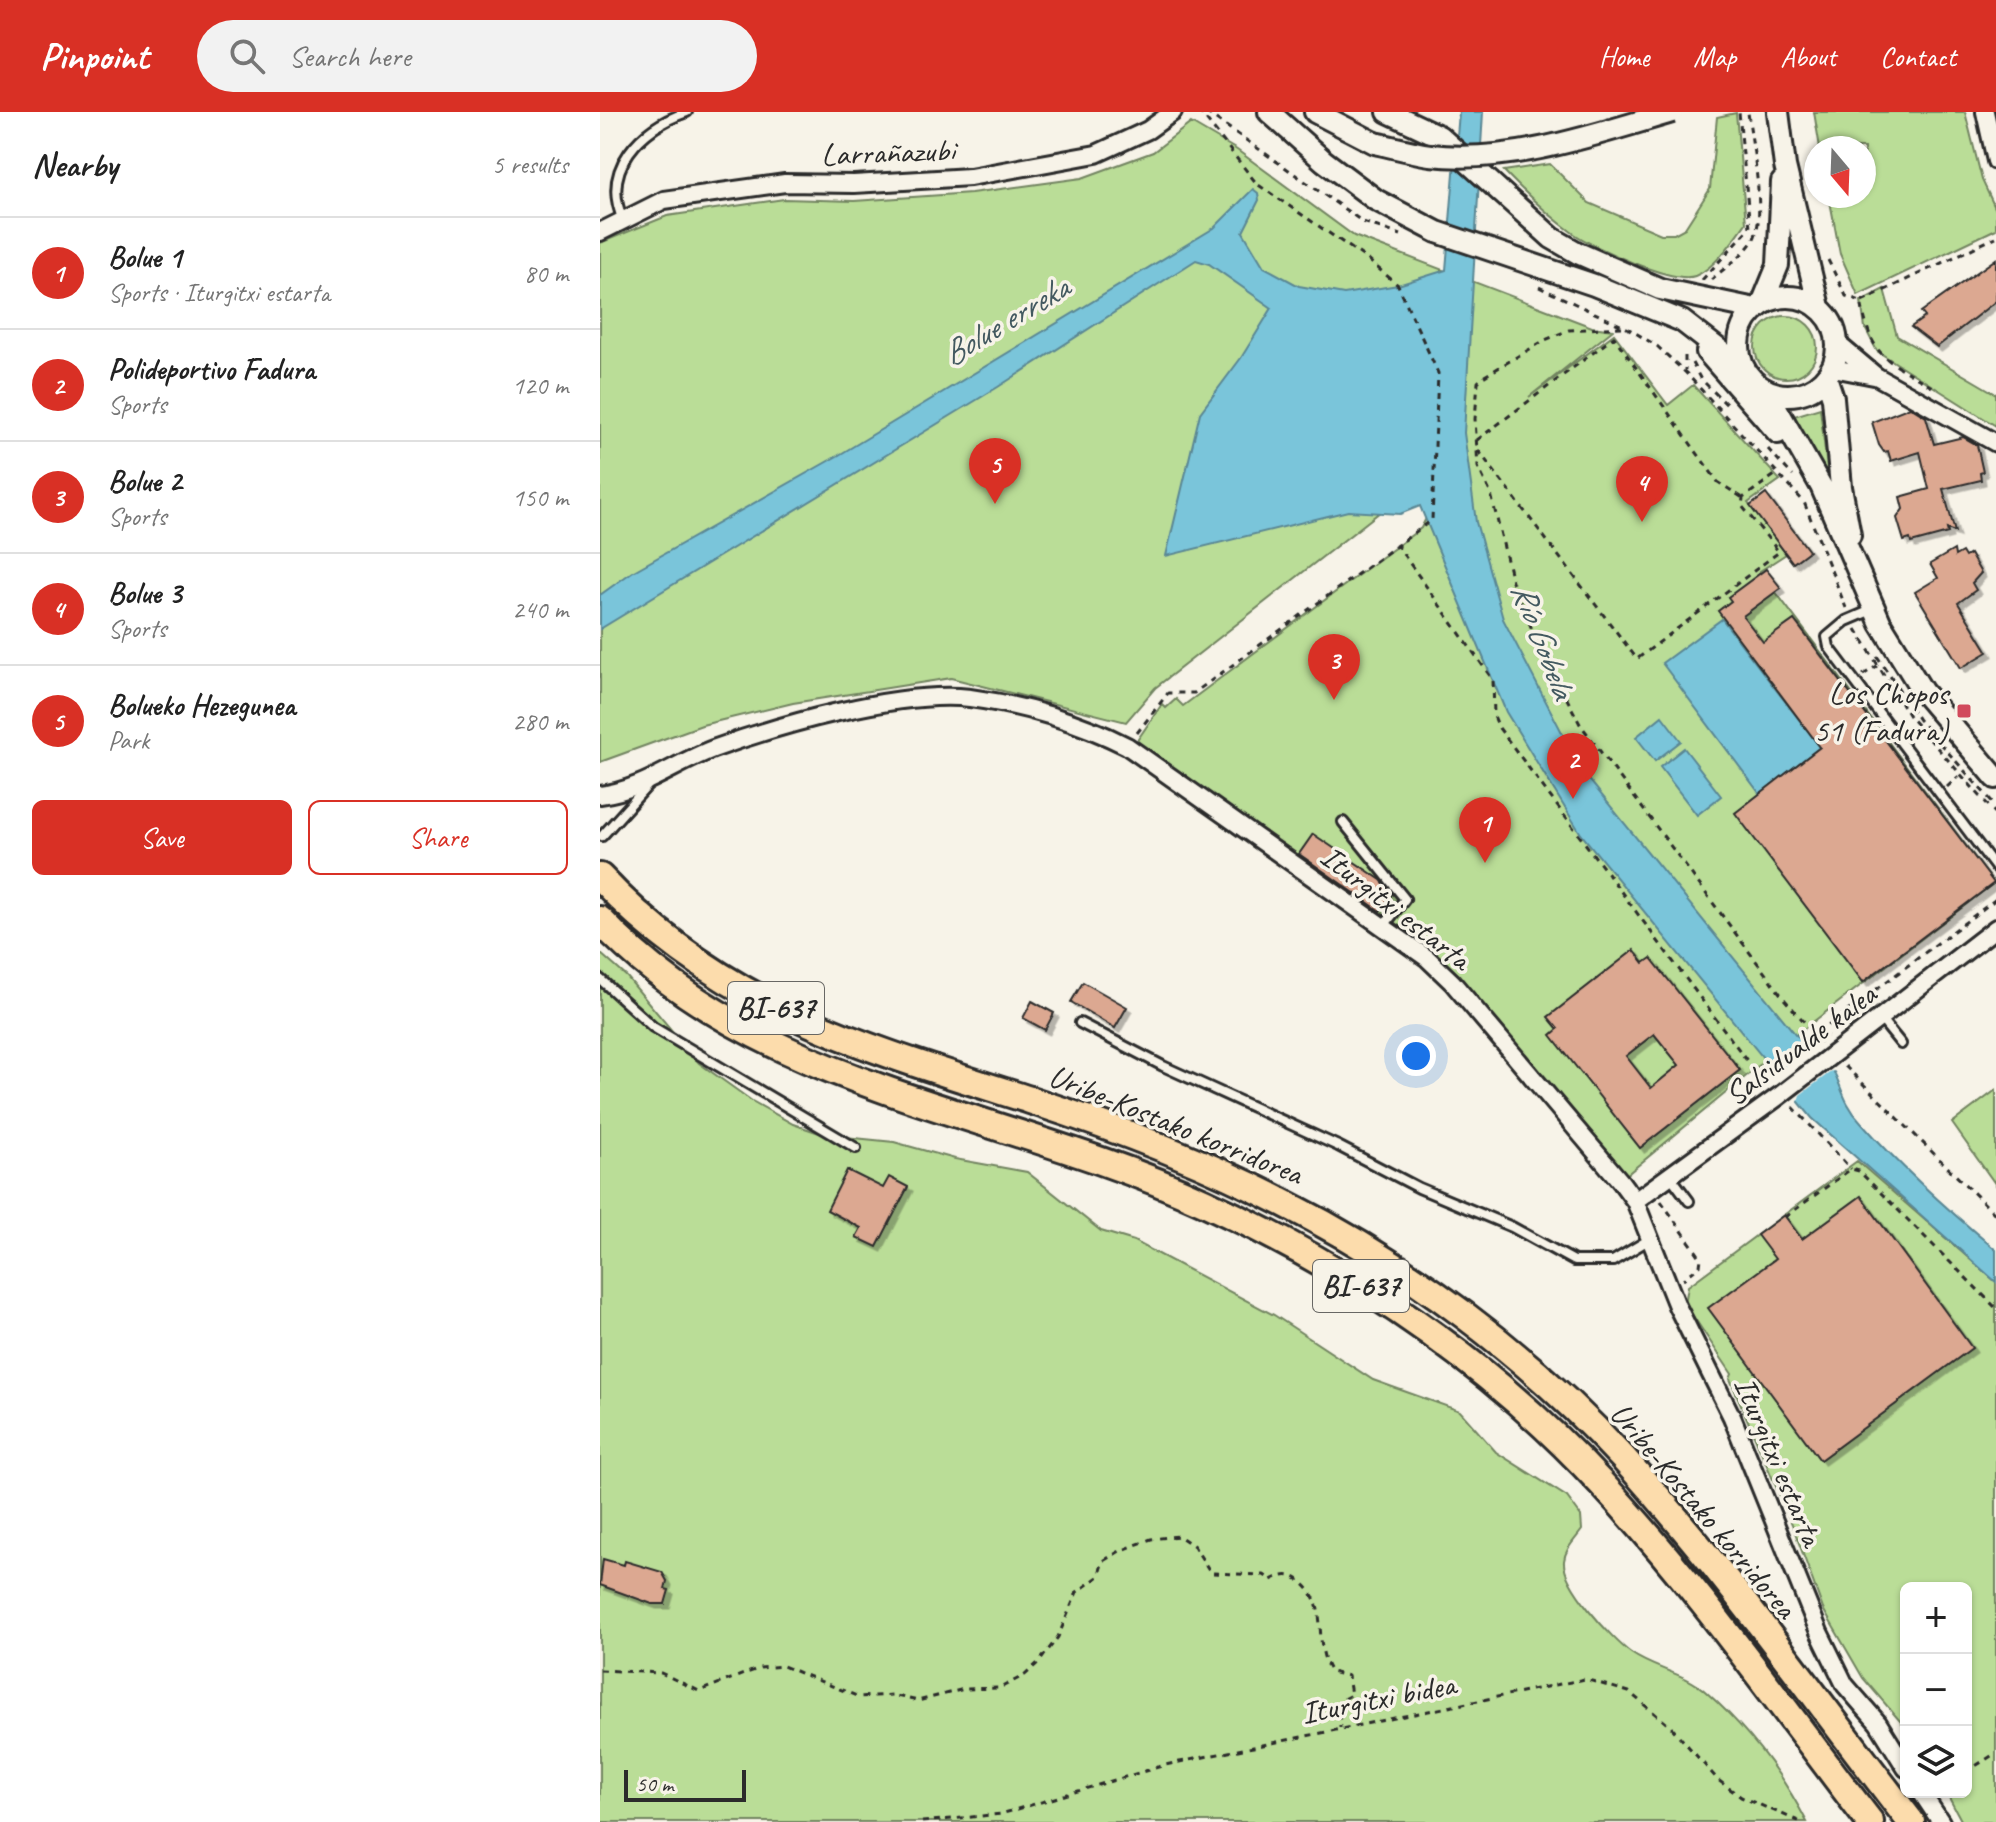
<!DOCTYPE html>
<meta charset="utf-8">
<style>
body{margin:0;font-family:Caveat,sans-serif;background:#f2f2f2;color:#222}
.controls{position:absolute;right:24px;bottom:24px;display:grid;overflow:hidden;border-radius:12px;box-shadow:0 2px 6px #0004}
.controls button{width:72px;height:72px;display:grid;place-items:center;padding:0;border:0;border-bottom:2px solid #e0e0e0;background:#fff;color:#222;font:40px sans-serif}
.compass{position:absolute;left:1204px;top:24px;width:72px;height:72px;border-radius:50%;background:#fff;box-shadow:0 2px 6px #0004;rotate:161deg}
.scale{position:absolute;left:24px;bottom:20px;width:122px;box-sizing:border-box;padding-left:8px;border:4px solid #2b2b2b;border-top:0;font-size:22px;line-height:28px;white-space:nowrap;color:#2b2b2b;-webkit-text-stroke:6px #f7f3e8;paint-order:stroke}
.you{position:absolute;left:816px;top:944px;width:28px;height:28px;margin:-20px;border:6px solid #fff;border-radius:50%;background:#1a73e8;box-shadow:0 0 0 12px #1a73e833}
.badge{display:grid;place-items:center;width:52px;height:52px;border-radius:50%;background:#d93025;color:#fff;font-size:26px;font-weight:700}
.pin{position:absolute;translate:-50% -66px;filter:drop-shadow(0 2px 4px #0008)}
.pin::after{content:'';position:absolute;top:42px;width:28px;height:24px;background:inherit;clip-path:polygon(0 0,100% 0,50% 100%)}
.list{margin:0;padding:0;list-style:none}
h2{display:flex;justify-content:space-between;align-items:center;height:104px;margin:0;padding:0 32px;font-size:34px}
h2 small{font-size:26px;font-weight:400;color:#767676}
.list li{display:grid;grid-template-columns:52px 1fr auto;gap:24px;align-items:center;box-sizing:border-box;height:112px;padding:0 32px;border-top:2px solid #e0e0e0}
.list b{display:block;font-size:30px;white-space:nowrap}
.list p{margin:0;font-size:26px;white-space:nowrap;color:#767676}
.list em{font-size:26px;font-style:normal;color:#767676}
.actions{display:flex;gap:16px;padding:24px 32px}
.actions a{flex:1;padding:18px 0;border:2px solid #d93025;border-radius:12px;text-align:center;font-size:28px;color:#d93025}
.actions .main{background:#d93025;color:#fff}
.icon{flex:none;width:44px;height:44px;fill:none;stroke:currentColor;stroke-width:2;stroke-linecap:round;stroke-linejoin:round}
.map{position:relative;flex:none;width:1396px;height:1710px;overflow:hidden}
header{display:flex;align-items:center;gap:48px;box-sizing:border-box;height:112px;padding:0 40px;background:#d93025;color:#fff}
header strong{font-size:38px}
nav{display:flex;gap:44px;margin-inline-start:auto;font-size:28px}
.search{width:560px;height:72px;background:#f2f2f2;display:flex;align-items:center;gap:20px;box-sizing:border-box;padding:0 28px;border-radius:44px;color:#767676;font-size:30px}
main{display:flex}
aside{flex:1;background:#fff}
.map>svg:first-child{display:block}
</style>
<header>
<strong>Pinpoint</strong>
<div class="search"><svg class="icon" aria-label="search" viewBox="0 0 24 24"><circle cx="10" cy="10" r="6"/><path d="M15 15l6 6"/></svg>Search here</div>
<nav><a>Home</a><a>Map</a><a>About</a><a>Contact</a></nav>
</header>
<main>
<aside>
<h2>Nearby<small>5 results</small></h2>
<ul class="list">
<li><span class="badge">1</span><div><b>Bolue 1</b><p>Sports · Iturgitxi estarta</p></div><em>80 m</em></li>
<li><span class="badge">2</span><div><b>Polideportivo Fadura</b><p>Sports</p></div><em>120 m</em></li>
<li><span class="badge">3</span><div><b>Bolue 2</b><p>Sports</p></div><em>150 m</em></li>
<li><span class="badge">4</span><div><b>Bolue 3</b><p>Sports</p></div><em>240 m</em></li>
<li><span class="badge">5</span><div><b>Bolueko Hezegunea</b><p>Park</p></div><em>280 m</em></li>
</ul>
<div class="actions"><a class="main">Save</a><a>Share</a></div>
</aside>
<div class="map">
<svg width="1396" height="1710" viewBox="0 0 1396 1710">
<defs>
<filter id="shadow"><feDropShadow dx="4.5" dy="4.5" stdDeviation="0" flood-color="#0004"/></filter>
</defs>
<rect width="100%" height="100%" fill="#f7f3e8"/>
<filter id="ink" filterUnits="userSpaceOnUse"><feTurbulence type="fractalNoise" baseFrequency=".0125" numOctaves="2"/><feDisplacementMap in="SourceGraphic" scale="16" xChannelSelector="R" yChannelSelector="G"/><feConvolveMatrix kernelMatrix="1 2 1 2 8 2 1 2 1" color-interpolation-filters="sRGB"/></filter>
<g filter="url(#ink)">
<path fill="#badd97" stroke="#728461" stroke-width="2" d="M1214,0H1365L1382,68L1396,98V117L1258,183L1240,142L1229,84H1264V36H1220Z
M1136,1L1146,111C1134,128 1114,157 1095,164C1073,172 992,135 973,121C948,103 926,82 904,59L950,52L989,91L1061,122H1074L1085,116L1110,77L1117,5Z
M591,11L637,38L754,124L992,215L1013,218L929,285L1014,222L1068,293L1093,273L1180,368L1148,391L1186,442L1160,459L1394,771L1196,923L1025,1064L854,865L779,800L536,630L562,592L566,596L576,587L583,594L821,416L863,335L555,576L526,610L351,566L193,591L102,613L0,650V131L67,104L184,87L254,89L371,81L482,66L553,40Z
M1284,177L1297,224L1396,282V314L1277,239L1265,216L1261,189Z
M1155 235a31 31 0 1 1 62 0a31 31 0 1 1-62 0Z
M1220,296L1229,373L1194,304Z
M0,841L27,865L99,951L152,989L193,1012L225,1023L294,1030L355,1047L427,1060L501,1119L534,1129L674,1203L773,1268L860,1299L896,1340L967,1385L981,1404L982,1418C975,1428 965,1437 964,1449C962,1473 1012,1527 1031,1541C1055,1558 1084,1560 1106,1580C1149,1618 1181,1660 1207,1710H0Z
M1396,978V1073L1352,1011Z
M1257,1049L1396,1170V1710H1362L1346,1680H1366V1476H1306V1616L1263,1566L1223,1497L1192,1412L1130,1267L1132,1262L1085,1192L1088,1174Z"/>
<path fill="#7ac5da" stroke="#5a8794" stroke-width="2" d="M859,0H883L864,321L876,410L903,507L982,659L1196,923C1247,951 1231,978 1261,1010C1302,1057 1348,1098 1396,1138V1170L1212,1006L981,722L906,600L820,394L800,402L748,399L566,444L600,301L641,246L672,196L609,152L596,148L398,275L0,517V483L32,460L239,343L614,116L653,77L658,81L659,88L643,120L664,155L699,174L744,182L798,173L846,158Z
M1122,507L1220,635L1160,682L1062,551Z
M1062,604L1081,629L1055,649L1036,625Z
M1084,636L1121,684L1097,703L1060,655Z"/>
<path fill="#f7f3e8" d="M1211,927L1225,937L1240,960L1232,959L1200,983L1197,993L1169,959H1178L1209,936Z"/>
<path fill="#dca891" stroke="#2b2b2b" stroke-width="2" fill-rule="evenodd" filter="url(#shadow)" d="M1396,147V189L1337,235L1311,215L1325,205L1321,200Z
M1310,295L1326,305L1334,332L1363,325L1377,333L1383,360L1380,361L1381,368L1343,377L1355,420L1347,417L1348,421L1311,431L1310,427L1304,429L1297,406L1303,397L1300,385L1329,377L1320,340L1291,349L1288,339L1284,340L1279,333L1272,310Z
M1166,382L1209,439L1193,451L1150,394Z
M1354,438L1355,444L1362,440L1365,445L1370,442L1381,461L1372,471L1376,478L1358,491L1388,540L1361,556L1315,480L1338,466L1330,452Z
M1166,457L1181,476L1143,504L1163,530L1194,508L1394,771L1263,870L1135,701L1220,635L1118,499L1131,489L1128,485Z
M713,722L781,768L792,782L780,799L699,742Z
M1034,838L1044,851L1051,846L1140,958L1040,1036L951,923L958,917L948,905ZM1054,922L1079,953L1051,976L1026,944Z
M483,870L527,895L515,916L471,890Z
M432,889L454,901L445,918L423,906Z
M247,1058L283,1076L289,1065L308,1075L277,1135L256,1125L261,1116L227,1098Z
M1261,1084L1372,1236L1220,1348L1108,1196L1175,1147L1157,1123L1184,1103L1202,1127Z
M3,1447L24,1453L25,1449L62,1460L67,1469L65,1477L69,1478L65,1492H52L0,1473Z"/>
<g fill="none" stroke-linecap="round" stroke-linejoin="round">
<defs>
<path id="service" d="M23,108C0,56 41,16 87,0
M1274,497L1246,509L1227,525L1229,535L1396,756
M743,710L805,787L783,815
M2,724L49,672
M0,867L53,915L256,1036
M1280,906L1301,932
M480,911L563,954L738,1034L819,1076L912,1115L974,1149H1013L1050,1127
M1071,1065L1089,1089"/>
<path id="minor" d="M1385,0L1396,49
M0,120L64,88L185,71L254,72L370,65L496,42L548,18L573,0
M1238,232L1276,264L1396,331
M1233,256L1274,264
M0,683C42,678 74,652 113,637C179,613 300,578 370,586C423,593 480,610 527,634L827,846L852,870L1021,1070L1035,1089L1077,1194L1132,1305L1219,1520L1245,1573L1278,1611L1306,1656
M1035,1089L1179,984L1396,816
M1321,1680L1341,1710"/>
<path id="tertiary" d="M669,0L724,49L776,88L837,120L994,173L1082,209L1144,257
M715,0L775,31
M788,0L839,24L952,126L978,141L1060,177L1155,197
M1178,0L1185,54L1219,195
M1139 234a49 49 0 1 1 98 0a49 49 0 1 1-98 0Z
M1162,192L1178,153L1182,70
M1107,240L1178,321
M1226,265L1233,286L1241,375L1250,423
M1166,278L1221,374L1281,512L1323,580L1396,666"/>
<path id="trunk" d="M0,765C122,896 266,936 430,988C516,1016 603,1049 684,1091C809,1154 927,1242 1022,1345C1126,1459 1216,1588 1311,1710
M0,808C159,978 402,997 604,1090C752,1158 890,1251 1001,1371C1099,1476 1182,1596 1270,1710"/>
</defs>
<use href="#service" stroke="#2b2b2b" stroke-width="14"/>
<use href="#minor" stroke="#2b2b2b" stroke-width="22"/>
<use href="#tertiary" stroke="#2b2b2b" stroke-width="26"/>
<use href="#trunk" stroke="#2b2b2b" stroke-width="32"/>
<path stroke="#2b2b2b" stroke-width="3" stroke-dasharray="6 6" stroke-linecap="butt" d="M606,0L763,110L801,123
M1228,148L1246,184L1261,189C1272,249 1286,246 1335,277
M1102,168L1150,116L1139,0
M1111,168C1124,156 1142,145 1152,130C1168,107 1151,29 1148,0
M939,175L1029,217L1057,234L1086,261L1204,390L1246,496
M1262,189L1396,125
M1022,215L969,218L945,228L883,265L878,270L875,307L878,355L891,382L912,469L936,527L980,612L1185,888L1216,923L1228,924
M1085,244V258
M1092,251L1100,266L1130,296
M877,328L1014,225L1118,370L1143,386
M1168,337L1193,364
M878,338L1037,547L1179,440L1142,394L1143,386L1179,360
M796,432L893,568L894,604L899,616L1166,974
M1256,517L1309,604L1396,702
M1277,544L1319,608L1396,694
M1263,563L1277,554
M537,621L568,581H594L832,408L838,261L798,173L767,147L657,72L600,0
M1347,675L1359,664
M1221,930L1216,923L1396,787
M1245,954L1396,1103
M1193,995L1251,1057
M1061,1089L1101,1146L1100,1154L1083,1167
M1185,1105L1251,1057L1259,1059L1396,1196
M0,1558L61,1561L99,1579L160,1556L183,1554L259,1585L292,1583L318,1589L364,1577L400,1576L425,1563L440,1549L458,1525L477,1480L498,1465L503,1449L520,1439L551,1427L579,1424L594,1434L611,1461L664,1463L671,1468C681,1463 691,1461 700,1469C732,1494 711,1530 731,1560L748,1564L751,1583L739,1589L740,1616
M1366,1660L1396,1641
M322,1710L401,1702L565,1653L985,1567L1029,1580L1071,1615L1118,1668L1141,1685L1201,1710"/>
<use href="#service" stroke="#f7f3e8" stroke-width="8"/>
<use href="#minor" stroke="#f7f3e8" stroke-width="16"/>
<use href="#tertiary" stroke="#f7f3e8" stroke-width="20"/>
<use href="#trunk" stroke="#fcdcac" stroke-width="26"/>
<defs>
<path id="tertiary-bridge" d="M775,31C793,35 811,40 830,43C912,52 994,23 1072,0"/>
</defs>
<use href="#tertiary-bridge" stroke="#2b2b2b" stroke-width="26" stroke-linecap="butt"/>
<use href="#tertiary-bridge" stroke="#f7f3e8" stroke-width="20"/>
</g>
</g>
<rect fill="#d1495b" stroke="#f7f3e8" stroke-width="3" x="1356" y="591" width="16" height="16" rx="4"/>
<g text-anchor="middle" stroke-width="7" stroke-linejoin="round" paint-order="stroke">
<g fill="#f7f3e8" stroke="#686764" stroke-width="2">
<rect x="128" y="870" width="96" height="52" rx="6"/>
<rect x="713" y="1148" width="96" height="52" rx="6"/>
</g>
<g font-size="30" font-weight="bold" fill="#2b2b2b">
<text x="176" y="906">BI-637</text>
<text x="761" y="1184">BI-637</text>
</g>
<g font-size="32" fill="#2b2b2b" stroke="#f7f3e8">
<text transform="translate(288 40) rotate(-2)" y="11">Larrañazubi</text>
<text transform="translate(796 795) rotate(38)" y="11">Iturgitxi estarta</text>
<text transform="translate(1200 932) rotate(-37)" y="11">Salsidualde kalea</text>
<text transform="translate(576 1012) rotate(22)" y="11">Uribe-Kostako korridorea</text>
<text transform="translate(1179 1349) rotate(67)" y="11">Iturgitxi estarta</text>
<text transform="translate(1104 1398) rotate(50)" y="11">Uribe-Kostako korridorea</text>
<text transform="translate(778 1586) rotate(-11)" y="11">Iturgitxi bidea</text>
</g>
<g font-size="32" fill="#2b2b2b" stroke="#f7f3e8" text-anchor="end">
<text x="1348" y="592">Los Chopos<tspan x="1348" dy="37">51 (Fadura)</tspan></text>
</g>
<g font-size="34" font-style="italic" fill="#435960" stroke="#f7f3e8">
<text transform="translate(405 208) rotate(-31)" y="12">Bolue erreka</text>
<text transform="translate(944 528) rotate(69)" y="12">Río Gobela</text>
</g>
</g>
</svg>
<div class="controls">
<button>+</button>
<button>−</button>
<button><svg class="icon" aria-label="layers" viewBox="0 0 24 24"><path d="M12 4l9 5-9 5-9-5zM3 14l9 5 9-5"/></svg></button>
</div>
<svg class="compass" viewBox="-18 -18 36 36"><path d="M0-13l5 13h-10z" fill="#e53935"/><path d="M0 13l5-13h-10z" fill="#767676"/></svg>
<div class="scale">50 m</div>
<div class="you"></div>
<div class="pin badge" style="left:885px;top:751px">1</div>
<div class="pin badge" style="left:973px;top:687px">2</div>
<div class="pin badge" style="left:734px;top:588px">3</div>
<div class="pin badge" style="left:1042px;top:410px">4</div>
<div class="pin badge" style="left:395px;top:392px">5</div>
</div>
</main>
